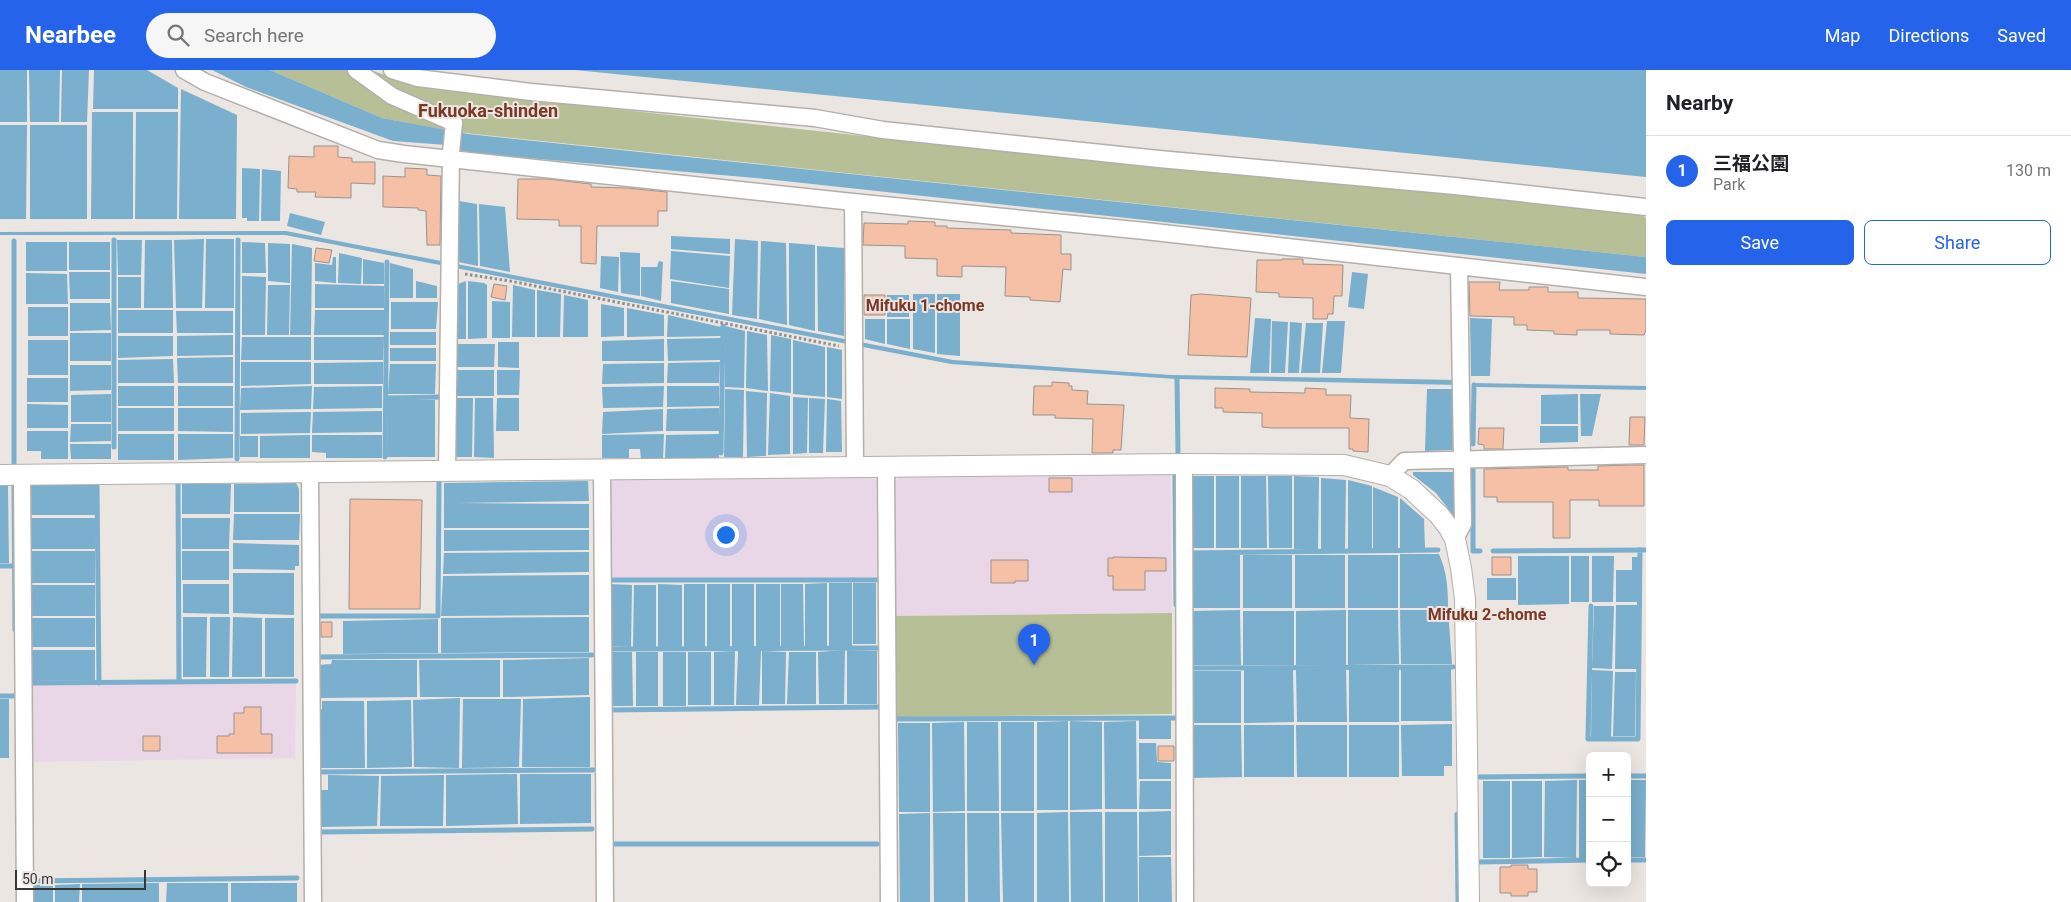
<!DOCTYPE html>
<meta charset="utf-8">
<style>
body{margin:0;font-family:Roboto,"Noto Sans JP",sans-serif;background:#f6f6f6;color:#202124}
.controls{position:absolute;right:15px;bottom:15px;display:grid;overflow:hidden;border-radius:8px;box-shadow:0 5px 20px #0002}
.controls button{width:45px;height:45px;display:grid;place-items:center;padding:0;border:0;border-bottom:1px solid #e0e0e0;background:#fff;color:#202124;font:25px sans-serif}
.scale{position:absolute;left:15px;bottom:12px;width:131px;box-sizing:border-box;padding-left:5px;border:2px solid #383634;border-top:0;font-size:14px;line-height:18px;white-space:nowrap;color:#383634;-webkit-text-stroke:4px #ebe6e2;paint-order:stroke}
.you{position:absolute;left:725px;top:464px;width:18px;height:18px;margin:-12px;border:4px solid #fff;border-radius:50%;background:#1a73e8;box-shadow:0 0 0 8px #1a73e833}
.badge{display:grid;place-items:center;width:32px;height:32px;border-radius:50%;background:#2563eb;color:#fff;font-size:16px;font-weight:700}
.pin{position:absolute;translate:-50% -41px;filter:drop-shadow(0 1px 2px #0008)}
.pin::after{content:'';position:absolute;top:26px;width:18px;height:15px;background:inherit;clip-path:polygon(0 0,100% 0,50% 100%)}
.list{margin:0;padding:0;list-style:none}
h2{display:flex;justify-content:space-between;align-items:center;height:65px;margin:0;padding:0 20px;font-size:21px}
h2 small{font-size:16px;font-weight:400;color:#757577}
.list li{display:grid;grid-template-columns:32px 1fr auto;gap:15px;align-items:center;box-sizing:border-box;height:70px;padding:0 20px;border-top:1px solid #e0e0e0}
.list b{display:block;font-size:19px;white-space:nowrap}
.list p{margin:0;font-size:16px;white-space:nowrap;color:#757577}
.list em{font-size:16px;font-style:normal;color:#757577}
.actions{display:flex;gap:10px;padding:15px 20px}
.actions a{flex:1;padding:11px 0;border:1px solid #2563eb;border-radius:8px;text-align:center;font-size:18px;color:#2563eb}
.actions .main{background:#2563eb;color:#fff}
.icon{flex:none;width:28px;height:28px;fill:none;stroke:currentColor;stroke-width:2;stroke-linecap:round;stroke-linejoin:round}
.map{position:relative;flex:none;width:1646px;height:832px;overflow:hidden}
header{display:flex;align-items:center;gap:30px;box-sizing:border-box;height:70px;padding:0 25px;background:#2563eb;color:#fff}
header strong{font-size:24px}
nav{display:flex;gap:28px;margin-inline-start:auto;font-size:18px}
.search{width:350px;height:45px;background:#f6f6f6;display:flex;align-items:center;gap:12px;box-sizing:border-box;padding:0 18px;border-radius:28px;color:#757577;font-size:19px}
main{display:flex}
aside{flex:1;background:#fff}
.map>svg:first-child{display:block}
</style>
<header>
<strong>Nearbee</strong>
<div class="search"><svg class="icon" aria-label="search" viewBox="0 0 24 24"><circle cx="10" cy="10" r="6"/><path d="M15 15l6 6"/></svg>Search here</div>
<nav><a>Map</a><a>Directions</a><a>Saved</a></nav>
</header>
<main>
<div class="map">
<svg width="1646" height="832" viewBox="0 0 1646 832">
<rect width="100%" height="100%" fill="#ebe6e2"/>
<path fill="#e9d6e6" d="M871,405L876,411L877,508L607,509L606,410Z
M1170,405L1172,543L895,546V412L901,406Z
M296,613L295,688L29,692L28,615Z"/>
<path fill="#b6bf96" d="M270,0H350L449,53L450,61L382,48Z
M360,0H370L430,19L1158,98L1454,123L1640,144L1646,148V187L456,62Z
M1172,543V644L896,647L895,546Z"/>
<path fill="#7aafcd" d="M0,0H27V52H0Z
M29,0H60L59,52H30Z
M62,0H89L87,52H61Z
M94,0H147L178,18V39H93Z
M212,0H270L382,48L468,64L1646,187V204L766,109L461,82L460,76L393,71L246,17Z
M575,0H1646V107Z
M181,19L237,45L236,149H179Z
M92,42H133V149H91Z
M136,42H178L177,149H135Z
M0,55H27L26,149H0Z
M30,55H87V149H30Z
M242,98L260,99L259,151H247V148H242Z
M262,99L281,101L280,151H261Z
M459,131L477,134L478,196L458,192Z
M479,134L505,137L510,202L480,196Z
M290,143L325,152L321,165L287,156Z
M286,161L953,290L1171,305L1458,310L1459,315L1177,309L951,294L285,165H0V162Z
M671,166L730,169V184L671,179Z
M204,169L202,238H176L174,170Z
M206,169H234V238H205Z
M735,169L758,171L757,249L732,245Z
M117,170H142L141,205H118Z
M145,170H172L173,238H144Z
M761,171L786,173L787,255L759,249Z
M26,172H67V201H26Z
M69,172H110V200H69Z
M242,172L265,173L266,203H242Z
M268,173L290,174V213L268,211Z
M789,173L815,175V261L789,255Z
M292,174L312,178L311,265H290Z
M817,176L844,178V266L818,261Z
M671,181L730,186L729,218L670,209Z
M620,182L640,183V226L621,223Z
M339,183L362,188L361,214L338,213Z
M601,186L619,187L618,222L600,218Z
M333,187H336V213L315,211V193L332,195Z
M363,189L384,193V214H363Z
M659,191L663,192L661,231L641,226V197H657Z
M390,193L413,199V228H390Z
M69,202H110V229H70Z
M1352,202L1368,204L1364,239L1348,237Z
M26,203L67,204L68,234H26Z
M242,206L266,207L265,265H242Z
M118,207H141V238H118Z
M416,211L437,216V228H416Z
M466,211V269H457L458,214Z
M468,211L484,213L487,215V268L468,269Z
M671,211L729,219V244L671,233Z
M315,214L384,216V238H315Z
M268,215H290L289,265H267Z
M513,215L535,220V267H512Z
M537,220L561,224L560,267H537Z
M913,224H935V283L913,279Z
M937,224H960V286L937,284Z
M564,225L588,230V267H563Z
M887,225H909V247H887Z
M492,231L510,232V268H492Z
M391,232H438L436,259H391Z
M70,233H110L111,260L70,261Z
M601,234L624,238V266L601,267Z
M28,237H68V266H28Z
M627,238L664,245V266L627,267Z
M118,240H173V263H118Z
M315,240H384V265H314Z
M176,241H233V263H177Z
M668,245L721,257V266L667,267Z
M1255,248L1271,249L1269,303H1250Z
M1470,248L1492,249L1490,306H1471Z
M865,249H885V274L865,269Z
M887,249H910V279L887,274Z
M1272,251L1288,252L1285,303H1271Z
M1327,251H1345L1341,303H1322Z
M1290,252L1302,253L1299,303H1288Z
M1306,253H1323L1320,303H1301Z
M725,256L745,261L744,318L725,317Z
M747,261L767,265L768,321L746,318Z
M390,262H436V275H390Z
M70,263H111V291H70Z
M233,265V285L177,286V266Z
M771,265L791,269V323L770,321Z
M118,266H173V286L118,288Z
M242,267H311V290H241Z
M314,267H384L383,290H314Z
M721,268L720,290L668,291L667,269Z
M664,269V291H602V271Z
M28,270H68V305H28Z
M793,270L825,277V327L793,324Z
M498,272H519V298L498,297Z
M457,274H495L494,297H457Z
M827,277L842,280V329L827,327Z
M390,278H436V291H390Z
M233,287V313H178L177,288Z
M173,289L174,313H118V290Z
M241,292H311V314L241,316Z
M383,292V314H314V293Z
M720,292L719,313H667L668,293Z
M664,293V313L602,314L603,294Z
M390,294H436L435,324H388Z
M70,295H111V320L70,321Z
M456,300H494V326H455Z
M497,300H520L519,325H497Z
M27,308H68V332H27Z
M1473,313L1646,316V320L1477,317Z
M118,316H174V336H118Z
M178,316H233V336H178Z
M312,316L311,339L240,340L241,318Z
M382,316V338L313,339L314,317Z
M664,316L663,337L603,338L602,317Z
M667,316H719V336L667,337Z
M725,319L744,320L743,387H724Z
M1427,319H1457L1456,376L1452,380L1425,381Z
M746,321L767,323L766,386L747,387Z
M770,323L790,326V384L768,385Z
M111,324V352H71V325Z
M1578,324V354H1541V325Z
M1580,324H1601L1592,366H1581Z
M793,327L808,328L807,383L793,384Z
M455,328H473L472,387H457L454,384Z
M475,328H493L494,388L474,387Z
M497,328H519V361H496Z
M809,328L825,329L823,383H809Z
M827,329L841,331L842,382H826Z
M388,330H435V387H387Z
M27,334L68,335V358H27Z
M118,338H174V361H118Z
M178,338H233V362L178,361Z
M719,338V361H666L667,339Z
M663,339V361L602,364L603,342Z
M382,341V362L312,363L313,342Z
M311,342L310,363L241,364V343Z
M71,354H111V371L70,372Z
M1540,356H1578V372L1540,373Z
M27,361H68V389H41V381H27Z
M118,364H174V390H118Z
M178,364H233V388L178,390Z
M664,364L663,389H641L640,379H629V388H602V365Z
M719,364V389H665L666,365Z
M310,365V388H260V366Z
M312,365H382V388H326V383L312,382Z
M240,366H258V387H240Z
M70,374H111V389H71Z
M1413,402H1456V445H1453L1436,423L1413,405Z
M1189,406H1214V478H1189Z
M1216,406H1239V478H1216Z
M1241,406H1266L1267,478H1241Z
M1268,406H1292V478H1269Z
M1294,406L1319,407L1318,479H1294Z
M1321,408L1346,410L1345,479H1321Z
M1348,410L1372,416V479H1348Z
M588,411L589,431L456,433L589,434V458H444V413Z
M296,413L299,419V442H234V414Z
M182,414H231L230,444H182Z
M27,415H95V445H28Z
M0,416H8L9,493H0Z
M1373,417L1398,427V479H1373Z
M1400,428L1424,449L1425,478H1400Z
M234,444H300L299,470H233Z
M28,448H95V479H29Z
M182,448H230L229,479H182Z
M444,460H589V480L444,481Z
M233,473L299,475V496H295V500L233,499Z
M29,481H95V513H29Z
M182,481H229V510H182Z
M589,482V502L443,504L444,483Z
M1400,484H1439C1447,502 1448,518 1448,538H1400Z
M1190,485H1240V538H1190Z
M1243,485H1292V538H1243Z
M1295,485H1345V538H1295Z
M1348,485H1398V538H1348Z
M1518,486H1569V534L1518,535Z
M1571,486H1589V532H1571Z
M1592,486H1614L1613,532H1592Z
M1632,487H1638V532H1616V500H1632Z
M233,503H294V545L233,543Z
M589,505V545L441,546L443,506Z
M1487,508H1516V530H1487Z
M827,513V576H805V514Z
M829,513H852V576H829Z
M853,513H876V574H853Z
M183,514H229V544L183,543Z
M609,514L632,515L631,577L608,576Z
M658,514L682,515V577H658Z
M684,514H705V577H684Z
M707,514H730V577H707Z
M732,514H754V577H732Z
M756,514H780V576H756Z
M781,514H803L804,576H781Z
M29,515H95V546H29Z
M634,515H656V577H633Z
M1616,535H1637V599H1615Z
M1594,536H1614L1612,599L1592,598Z
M1240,540L1241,595H1190V541Z
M1346,540V595H1296V541Z
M1348,540H1398L1399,594L1348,595Z
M1400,540H1448L1452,594H1401Z
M1243,541H1294V595H1243Z
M183,547H207L206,607H183Z
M210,547H230L229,607H210Z
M233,547L262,548V607H232Z
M589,547V582L441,583V548Z
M28,548H95V577H28Z
M265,548H294V607H265Z
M438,549V583L343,584V551Z
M28,580H95V610L28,611Z
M845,580L844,634H819L818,582Z
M847,580L877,581V634H847Z
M735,581L734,635H714V582Z
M738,581H761L759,635H736Z
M762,581L786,582L785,634H762Z
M609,582H632L633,636H609Z
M636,582H658V636H636Z
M663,582H686V636H663Z
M688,582H711V635H688Z
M789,582H816V634H787Z
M589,588V625L503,627V590Z
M332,590H417V627L319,628L318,595L331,594Z
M419,590H500V627H420Z
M1349,599H1399V652H1349Z
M1401,599H1451L1452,651H1401Z
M1244,600H1293L1294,652L1244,653Z
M1296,600H1346L1347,652H1297Z
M1592,600L1613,601L1611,667H1591Z
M1189,601H1241V653H1190Z
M1615,602H1636L1635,666H1613Z
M590,627V697H522L523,629Z
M460,628L459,698L414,697L413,630Z
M0,629H9V688H0Z
M463,629H521L519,697L462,698Z
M411,630L412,697L367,698V631Z
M322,631H364L365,698H317V642L322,639Z
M1139,650H1171V669H1139Z
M1068,651V740H1037V652Z
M1070,651L1102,652V739L1070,740Z
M1136,651L1137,739H1105L1104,652Z
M964,652L965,741L933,742L932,653Z
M967,652H998L999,741H967Z
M1001,652H1034V741H1001Z
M898,653H930V742H899Z
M1452,654V696H1444V706H1402L1401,655Z
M1190,655H1241L1242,707L1190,708Z
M1244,655H1294V707H1244Z
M1296,655H1347V707H1297Z
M1349,655H1399V707H1349Z
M1139,673H1156L1157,692L1171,693V709H1139Z
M517,704L518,754L446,756V705Z
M520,704H591V753L520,754Z
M328,705L379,706L377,756L319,757L318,720H328Z
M444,705L443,756H380L381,706Z
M1577,710L1576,788L1544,787L1545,711Z
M1579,710H1590V788H1579Z
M1627,710H1646L1645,787H1627Z
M1140,711H1171V739H1139Z
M1483,711H1510V788H1483Z
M1512,711H1542V787L1512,788Z
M1171,741V785L1139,786V742Z
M1068,742L1069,832H1037V743Z
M1070,742H1102L1103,832H1071Z
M1105,742H1137L1138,832H1105Z
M930,743V832H900L899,744Z
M933,743H965V832H934Z
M967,743H999L1000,832H968Z
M1001,743H1034V832H1003Z
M1139,787H1171L1172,832H1139Z
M159,813V832H82V814Z
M167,813H228V832H166Z
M231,813H297V832H231Z
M80,814L79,832H55V815Z
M29,815H53V832H30Z"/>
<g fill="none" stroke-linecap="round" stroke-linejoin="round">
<path stroke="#7aafcd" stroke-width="5" d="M114,170V377
M14,171V394
M1177,309L1178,383
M386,328L440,327
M1473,374L1474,315
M721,383L723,256
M385,387L387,192
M237,389L238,170
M1473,395V481H1480
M1175,406L1176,535
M178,414L179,612
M14,415L15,560
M97,416L99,613
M1493,481L1646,480
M1189,483L1438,480
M0,496H14
M609,510H876
M1591,536L1588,669H1638L1640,480
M318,546H438L439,412
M609,579L878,578
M318,587L592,585
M1190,598L1453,597
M28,613L296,611
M0,626H16
M609,640L879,637
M897,649L1177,648
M317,702L593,700
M1627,706H1646
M1479,707L1590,706
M1457,744L1458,832
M318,762L592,759
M611,774H877
M1627,790H1646
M1479,792L1590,790
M28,811L297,808"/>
</g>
<path fill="#f5c0a5" stroke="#989390" d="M314,76H338V87L352,88V92H375V114L351,113V128L315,127L316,122H297V119L288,118L289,86L314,87Z
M405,98L427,99V105L441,106L440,175H427L426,141L418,140V138L383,137V106L405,107Z
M518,109H548L591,114V117L627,118L667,122V141H658V156H597L596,194L581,193V156H559V150L517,149Z
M908,151L935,152V156H947V158L1011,160V163L1061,165V184H1071V200L1063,199L1060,232L1030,230V227L1005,226L1006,197L962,196V207L937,206V189L905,188V176L863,175L864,153L908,154Z
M316,178L332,180L329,193L314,191Z
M1282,189H1303V194L1343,195L1342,226H1334L1333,244H1328L1327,249H1313V228L1279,227V223L1256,222L1257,190H1282Z
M1469,212H1500L1499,220H1529V217H1548V222H1578V228L1646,229V260L1644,265L1610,264V260H1577V265L1554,264V261L1527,260V255H1514V247L1470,246Z
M494,214L507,216L505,230L491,227Z
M1201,224L1251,228L1247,287L1188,285L1191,225Z
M864,225H885V245H864Z
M1052,312L1069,313V316H1072V320L1088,321L1087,334L1124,335L1121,380H1113V383H1092L1093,349L1055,348V345H1033L1034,316H1052Z
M1215,318L1250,319V322L1305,323V318L1326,319V325H1351L1350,348L1369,349L1368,382L1353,381V379H1349V358H1272L1262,357V343L1223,342V338H1215Z
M1630,347H1645L1644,375H1629Z
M1479,358H1504L1503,379H1484V375L1478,374Z
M1629,395H1644V436H1599V430H1570V468H1553V432H1497V427H1484V399L1568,397V400H1598V396Z
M1049,408H1072V422H1049Z
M350,429L422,430L420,539H349Z
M1113,487L1166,488V501H1145V520H1113V506H1108V488H1113Z
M1492,487H1511V505H1492Z
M991,490H1028V511H1015V513H991Z
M321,552H332V567H321Z
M244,637H261V664H272V683H217V666H229V664H234V643H244Z
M143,666H160V681H143Z
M1158,676H1174V691H1158Z
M1511,795H1528V799H1537V822H1528V826H1511V823H1500V797H1511Z"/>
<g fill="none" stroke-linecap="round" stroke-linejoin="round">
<defs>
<path id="minor" d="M184,0L205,12L378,80L404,84L853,132L1145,161L1646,217
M356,0L392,26L454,53L451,82L447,402
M392,0L418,8L531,22L815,48L883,60L1159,89L1455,116L1646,137
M853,132L855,397
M1184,394L1185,832
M886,397L889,832
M602,400L605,832
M310,403L313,832
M22,405L25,832
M1390,406L1404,391L1646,385
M1455,469L1463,454L1459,196"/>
<path id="tertiary" d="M0,405L1184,394L1344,395L1390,406L1411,419L1439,445L1449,458L1455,469L1461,498L1465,529L1469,832"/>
</defs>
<use href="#minor" stroke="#b4afab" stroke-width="19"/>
<use href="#tertiary" stroke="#b4afab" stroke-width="22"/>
<path stroke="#928e8b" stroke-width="3" stroke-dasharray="2.5 2.5" stroke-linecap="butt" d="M465,204L510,211L839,276"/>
<use href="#minor" stroke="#fff" stroke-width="16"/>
<use href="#tertiary" stroke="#fff" stroke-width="20"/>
</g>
<g text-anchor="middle" stroke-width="4" stroke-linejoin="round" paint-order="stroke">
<g font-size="16" font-weight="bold" fill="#7b3724" stroke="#ebe6e2">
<text x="925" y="241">Mifuku 1-chome</text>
<text x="1487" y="550">Mifuku 2-chome</text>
</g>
<g font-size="18" font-weight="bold" fill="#7b3724" stroke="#ebe6e2">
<text x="488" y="47">Fukuoka-shinden</text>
</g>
</g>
</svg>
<div class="controls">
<button>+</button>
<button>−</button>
<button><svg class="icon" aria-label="locate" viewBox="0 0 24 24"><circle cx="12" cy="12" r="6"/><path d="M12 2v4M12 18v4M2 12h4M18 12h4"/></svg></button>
</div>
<div class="scale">50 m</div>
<div class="you"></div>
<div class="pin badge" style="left:1034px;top:595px">1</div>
</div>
<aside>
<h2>Nearby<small></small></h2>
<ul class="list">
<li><span class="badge">1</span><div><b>三福公園</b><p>Park</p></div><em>130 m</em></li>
</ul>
<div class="actions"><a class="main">Save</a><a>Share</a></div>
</aside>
</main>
